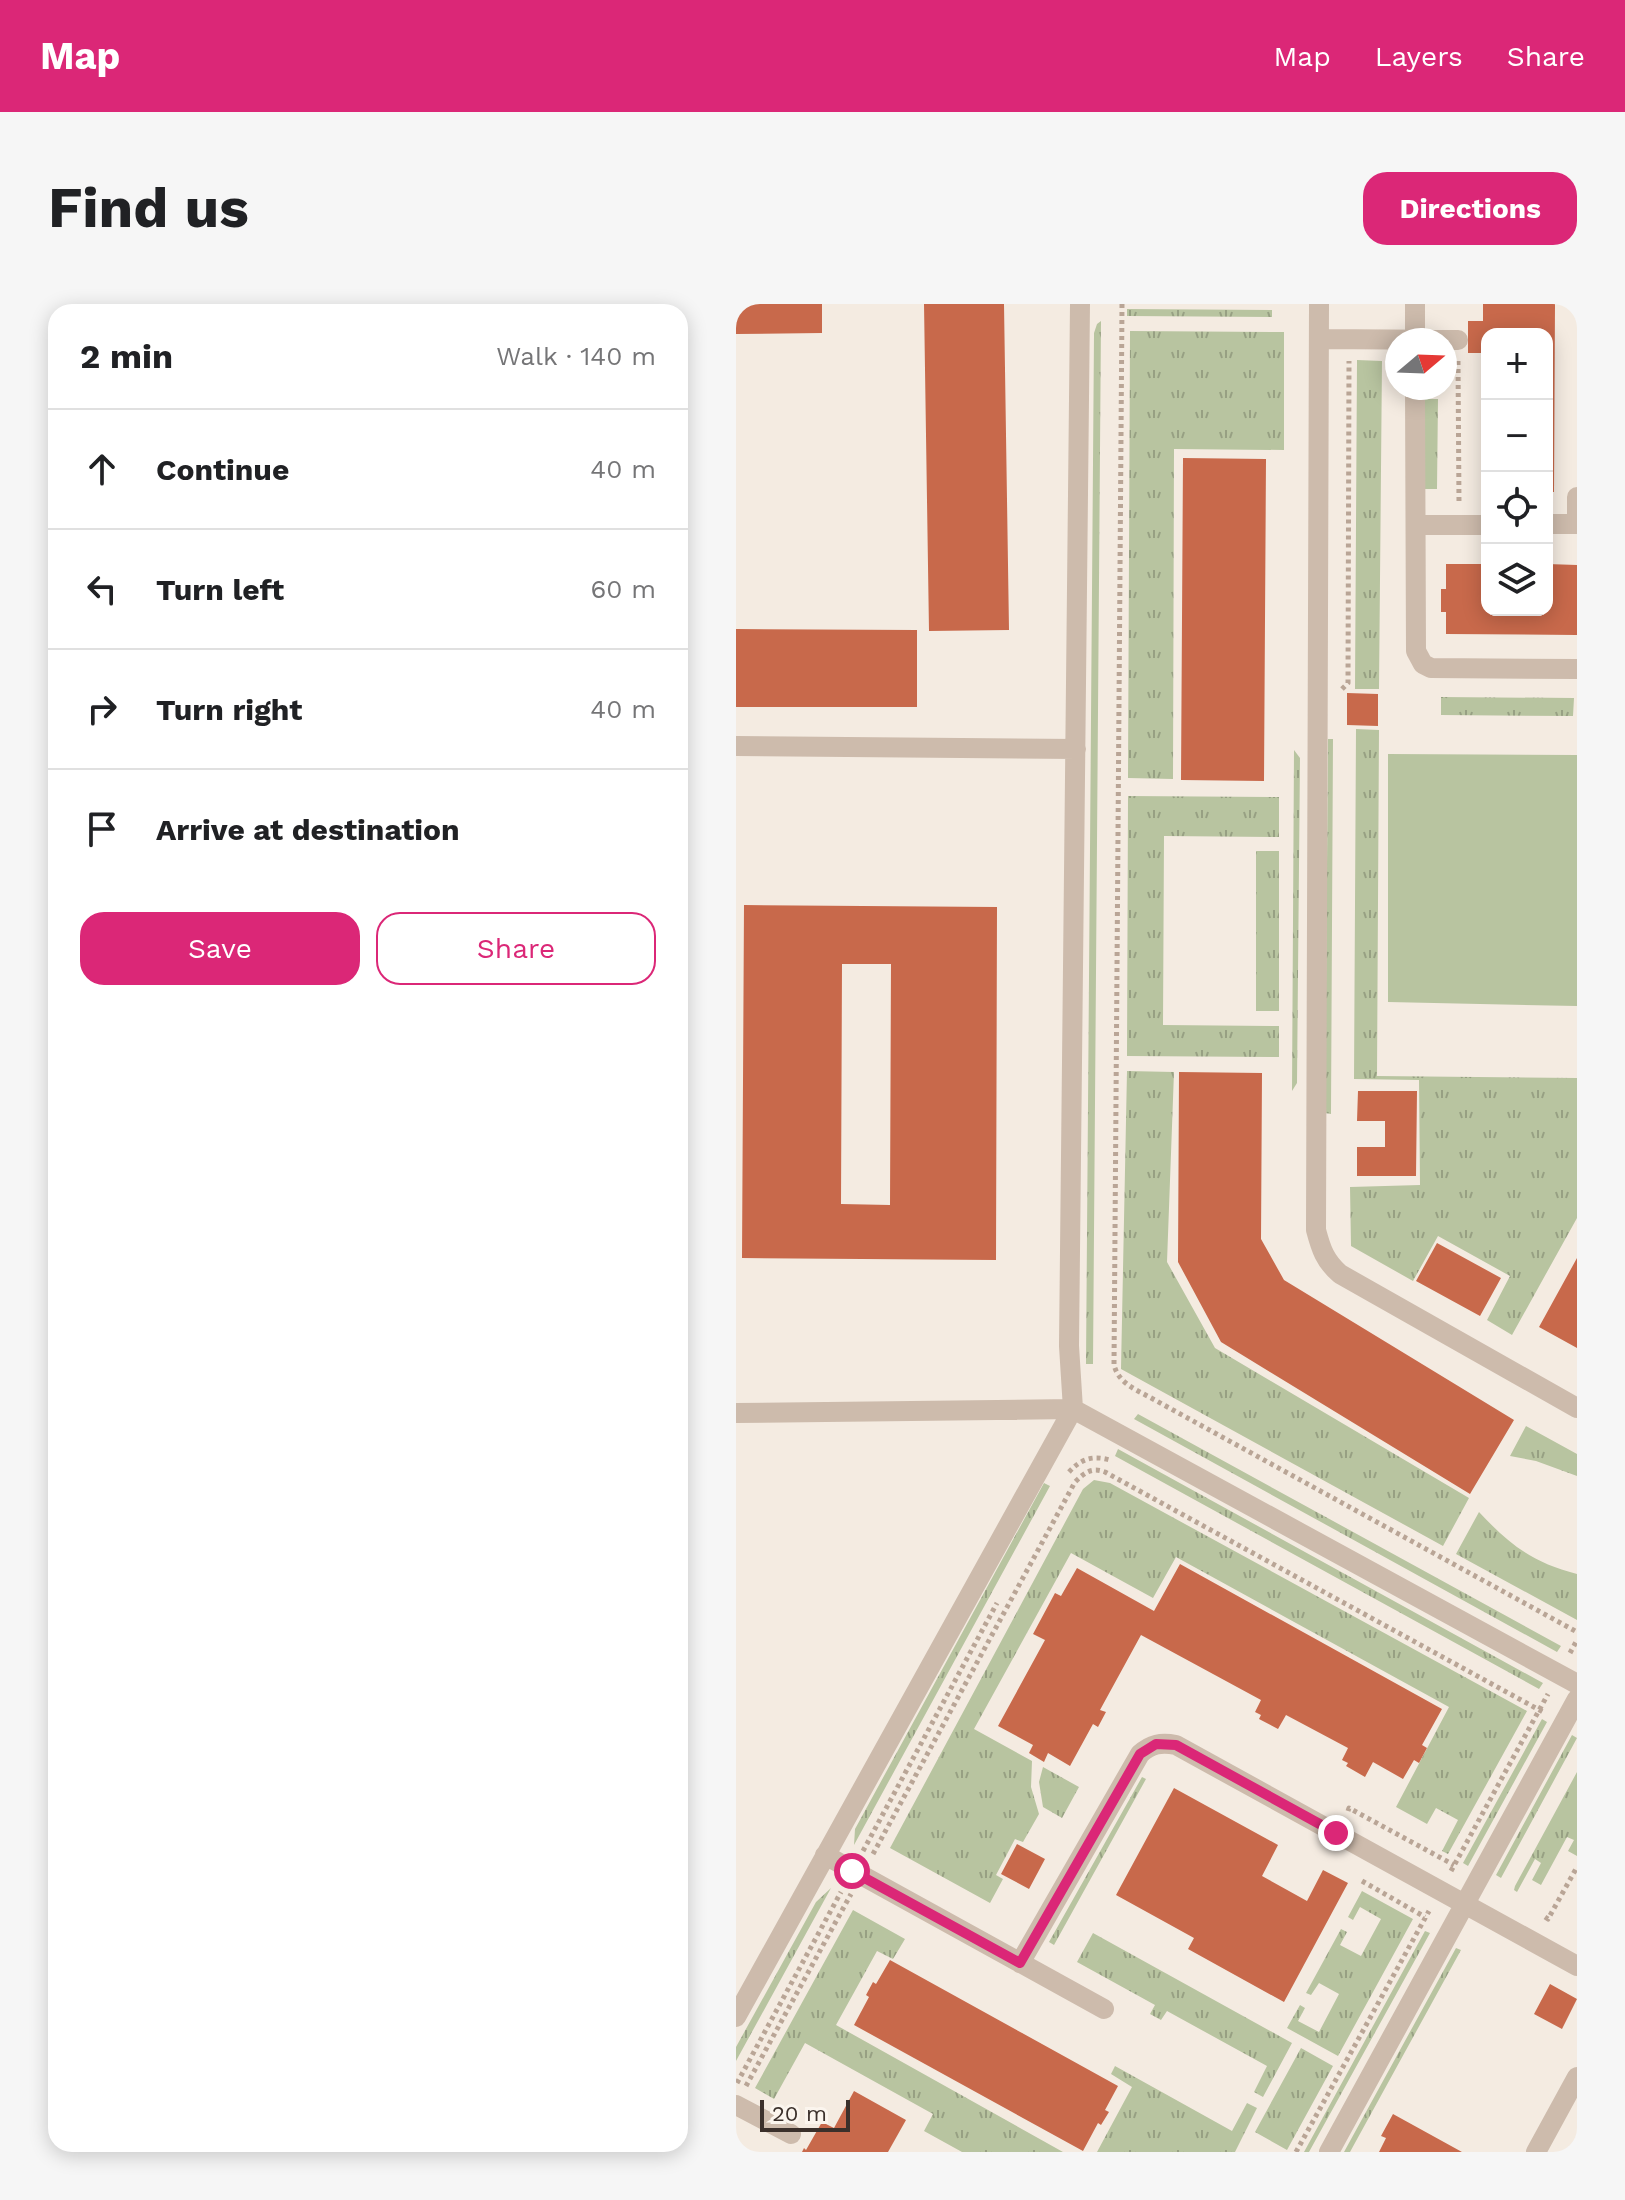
<!DOCTYPE html>
<meta charset="utf-8">
<style>
body{margin:0;font-family:"Work Sans",sans-serif;background:#f6f6f6;color:#202124}
.controls{position:absolute;right:24px;top:24px;display:grid;overflow:hidden;border-radius:16px;box-shadow:0 4px 20px #0003}
.controls button{width:72px;height:72px;display:grid;place-items:center;padding:0;border:0;border-bottom:2px solid #e0e0e0;background:#fff;color:#202124;font:40px sans-serif}
.compass{position:absolute;left:649px;top:24px;width:72px;height:72px;border-radius:50%;background:#fff;box-shadow:0 4px 20px #0003;rotate:71deg}
.scale{position:absolute;left:24px;bottom:20px;width:90px;box-sizing:border-box;padding-left:8px;border:4px solid #3b302b;border-top:0;font-size:22px;line-height:28px;white-space:nowrap;color:#3b302b;-webkit-text-stroke:6px #fbf5ee;paint-order:stroke}
.stop{position:absolute;width:24px;height:24px;margin:-18px;border:6px solid #db2777;border-radius:50%;background:#fff}
.stop.end{background:#db2777;border-color:#fff;box-shadow:0 2px 8px #0008}
.list{margin:0;padding:0;list-style:none}
h2{display:flex;justify-content:space-between;align-items:center;height:104px;margin:0;padding:0 32px;font-size:34px}
h2 small{font-size:26px;font-weight:400;color:#757577}
.list li{display:grid;grid-template-columns:52px 1fr auto;gap:24px;align-items:center;box-sizing:border-box;height:120px;padding:0 32px;border-top:2px solid #e0e0e0}
.list b{display:block;font-size:30px;white-space:nowrap}
.list em{font-size:26px;font-style:normal;color:#757577}
.actions{display:flex;gap:16px;padding:24px 32px}
.actions a{flex:1;padding:18px 0;border:2px solid #db2777;border-radius:24px;text-align:center;font-size:28px;color:#db2777}
.actions .main{background:#db2777;color:#fff}
.icon{flex:none;width:44px;height:44px;fill:none;stroke:currentColor;stroke-width:2;stroke-linecap:round;stroke-linejoin:round}
.map{position:relative;flex:none;width:841px;height:1848px;overflow:hidden;border-radius:24px}
header{display:flex;align-items:center;gap:48px;box-sizing:border-box;height:112px;padding:0 40px;background:#db2777;color:#fff}
header strong{font-size:38px}
nav{display:flex;gap:44px;margin-inline-start:auto;font-size:28px}
.intro{display:flex;align-items:center;justify-content:space-between;box-sizing:border-box;height:192px;padding:0 48px}
h1{margin:0;font-size:56px}
.button{padding:20px 36px;border-radius:24px;background:#db2777;color:#fff;font-size:28px;font-weight:700}
main{display:flex;gap:48px;padding:0 48px}
aside{flex:1;background:#fff;border-radius:24px;box-shadow:0 4px 20px #0003}
.map>svg:first-child{display:block}
</style>
<header>
<strong>Map</strong>
<nav><a>Map</a><a>Layers</a><a>Share</a></nav>
</header>
<div class="intro"><h1>Find us</h1><a class="button">Directions</a></div>
<main>
<aside>
<h2>2 min<small>Walk · 140 m</small></h2>
<ul class="list">
<li><svg class="icon" aria-label="ahead" viewBox="0 0 24 24"><path d="M12 20V5M6 11l6-6 6 6"/></svg><div><b>Continue</b></div><em>40 m</em></li>
<li><svg class="icon" aria-label="left" viewBox="0 0 24 24"><path d="M17 20v-9H6M10 6l-5 5 5 5"/></svg><div><b>Turn left</b></div><em>60 m</em></li>
<li><svg class="icon" aria-label="right" viewBox="0 0 24 24"><path d="M7 20v-9h11M14 6l5 5-5 5"/></svg><div><b>Turn right</b></div><em>40 m</em></li>
<li><svg class="icon" aria-label="arrive" viewBox="0 0 24 24"><path d="M6 21V4h12l-3 4 3 4H6"/></svg><div><b>Arrive at destination</b></div></li>
</ul>
<div class="actions"><a class="main">Save</a><a>Share</a></div>
</aside>
<div class="map">
<svg width="841" height="1848" viewBox="0 0 841 1848">
<defs>
<pattern id="grass-tufts" width="24" height="20" patternUnits="userSpaceOnUse" patternTransform="scale(2)"><rect width="24" height="20" fill="#b8c4a0"/><path d="M3 7l-1-3M5 7V3M7 7l1-3M15 17l-1-3M17 17v-4M19 17l1-3" fill="none" stroke="#97a083"/></pattern>
</defs>
<rect width="100%" height="100%" fill="#f4ebe1"/>
<path fill="url(#grass-tufts)" d="M391,5L536,6V13L391,12Z
M365,17L357,1060H350L358,29L361,20Z
M394,27L548,28V146L438,145L437,475L392,474Z
M621,56L646,57L643,385H619Z
M686,95H702L701,185H685Z
M705,393L838,394L837,412L705,411Z
M620,425L643,426L641,772L841,774V914L776,1031L751,1016L774,972L702,932L677,977L615,942L614,883L684,881L683,776L618,775Z
M592,435H597L595,810L589,809Z
M558,446L564,454L561,779L556,787Z
M392,492L543,493V533L428,532L427,721L543,722V753L391,752Z
M520,547H543V707H520Z
M391,767L438,768L431,958L479,1044L733,1194L707,1242L385,1065Z
M402,1110L825,1342L821,1348L398,1115Z
M790,1122L841,1150V1172L800,1157L774,1152Z
M382,1145L807,1379L803,1385L379,1152Z
M358,1176L374,1179L791,1407L712,1550L706,1547L722,1516L700,1504L691,1520L660,1503L713,1403L440,1253L417,1294L335,1249L238,1425L296,1457L295,1483L303,1510L287,1538L279,1535L260,1571L267,1575L254,1599L154,1544L347,1185Z
M308,1179L314,1182L118,1541L119,1525Z
M743,1208C774,1241 797,1259 841,1270V1316L720,1250Z
M806,1415L811,1418L732,1562L727,1559Z
M836,1431L841,1434L765,1574L760,1571Z
M307,1463L343,1483L326,1514L307,1503L303,1478Z
M841,1468V1552L832,1547L838,1536L831,1533L805,1581L796,1576L805,1559L799,1555L781,1588L778,1586L779,1582Z
M406,1473L410,1475L318,1641L313,1638Z
M95,1584L0,1757V1743L80,1598Z
M626,1587L677,1615L602,1752L551,1724L564,1701L569,1704L562,1717L583,1728L603,1690L583,1679L575,1691L570,1689L605,1625L611,1628L604,1641L625,1652L645,1615L624,1603L617,1616L612,1613Z
M117,1606L169,1635L157,1655L141,1647L100,1721L327,1848H226L188,1827L197,1810L69,1739L38,1795L19,1784Z
M689,1627L694,1629L573,1848H568Z
M357,1629L556,1739L527,1793L518,1788L531,1762L431,1707L425,1716L414,1710L419,1701L341,1658Z
M720,1644L725,1646L614,1848H608Z
M565,1744L597,1762L551,1846L519,1828Z
M379,1762L496,1827L511,1799L521,1804L499,1848H361L396,1783L375,1770Z"/>
<path fill="#b8c4a0" d="M652,450L841,451V702L652,698Z"/>
<path fill="#c8694b" fill-rule="evenodd" d="M0,0H86V29L0,30Z
M188,0H268L273,326L193,327Z
M747,0H819L818,188H811V30H751V187H746L747,49H732V17H747Z
M447,154L530,155L528,477L445,476Z
M710,260H751V306H811V260L841,261V331L710,330V308H705V285H710Z
M0,325L181,326V403H0Z
M611,389L642,390V422L611,421Z
M8,601L261,603L260,956L6,954ZM106,660H155L154,901L105,900Z
M443,768L526,769L525,935L548,976L778,1116L734,1190L485,1038L442,958Z
M622,787H681L680,872H621V843H649V817H621Z
M701,939L765,974L744,1012L680,977Z
M841,954V1044L803,1023Z
M444,1260L706,1405L686,1441L691,1444L683,1459L678,1456L667,1475L637,1458L629,1473L610,1462L612,1459L606,1456L612,1444L550,1411L542,1425L523,1415L525,1411L519,1408L525,1396L405,1331L364,1406L370,1408L362,1423L357,1420L334,1462L312,1449L308,1458L293,1449L297,1441L262,1422L309,1336L297,1330L319,1289L325,1292L341,1264L418,1307Z
M438,1484L542,1541L526,1572L571,1597L587,1566L612,1579L548,1698L452,1645L458,1634L380,1591Z
M281,1540L309,1555L293,1585L265,1570Z
M154,1656L382,1782L369,1806L373,1808L365,1821L362,1819L347,1847L118,1721L133,1693L130,1691L137,1678L140,1680Z
M814,1680L841,1695L826,1725L798,1710Z
M118,1787L170,1816L152,1848H66L68,1844L70,1846L86,1818L98,1824Z
M657,1810L726,1848H643L650,1834L645,1832Z"/>
<g fill="none" stroke-linecap="round" stroke-linejoin="round">
<path stroke="#b9a596" stroke-width="5" stroke-dasharray="4 4" stroke-linecap="butt" d="M386,0L378,1061C383,1080 401,1086 417,1095L841,1328
M722,57L723,199
M606,385L612,379L613,57
M333,1168C345,1155 356,1151 374,1156
M834,1349L841,1336
M612,1507L613,1504L718,1561
M127,1547L261,1299
M137,1550L339,1178C349,1168 356,1163 369,1168L807,1408
M715,1567L812,1390
M626,1577L689,1613
M809,1613L812,1615L841,1563
M1,1779L105,1588
M10,1782L115,1590
M560,1848L693,1607"/>
<path stroke="#cdbbac" stroke-width="20" d="M583,0L580,926C585,945 589,957 604,970L841,1104
M679,0V36
M584,35L722,36
M679,84L680,347L687,360L695,364L841,365
M811,220H841
M841,220V193
M680,221H751
M0,442L340,445
M0,1109L337,1105L841,1380
M89,1551L368,1705
M284,1659L404,1450C415,1440 425,1438 440,1441L841,1662
M0,1713L337,1105L333,1042L344,0
M0,1801L55,1830
M593,1848L841,1395
M800,1848L841,1773"/>
</g>
<g fill="none" stroke-linecap="round" stroke-linejoin="round">
<path stroke="#db2777" stroke-width="10" d="M116,1567L284,1659L404,1450L420,1440L440,1441L600,1529"/>
</g>
</svg>
<div class="controls">
<button>+</button>
<button>−</button>
<button><svg class="icon" aria-label="locate" viewBox="0 0 24 24"><circle cx="12" cy="12" r="6"/><path d="M12 2v4M12 18v4M2 12h4M18 12h4"/></svg></button>
<button><svg class="icon" aria-label="layers" viewBox="0 0 24 24"><path d="M12 4l9 5-9 5-9-5zM3 14l9 5 9-5"/></svg></button>
</div>
<svg class="compass" viewBox="-18 -18 36 36"><path d="M0-13l5 13h-10z" fill="#e53935"/><path d="M0 13l5-13h-10z" fill="#757577"/></svg>
<div class="scale">20 m</div>
<div class="stop" style="left:116px;top:1567px"></div>
<div class="stop end" style="left:600px;top:1529px"></div>
</div>
</main>
